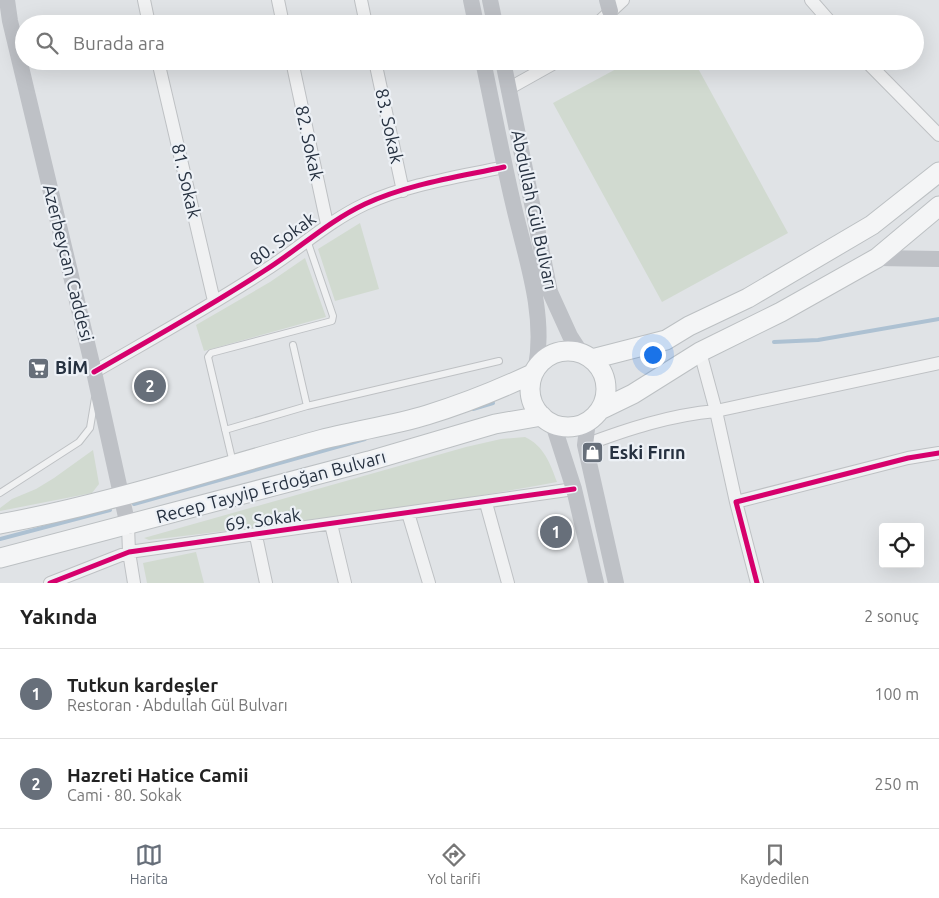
<!DOCTYPE html>
<html lang="tr">
<meta charset="utf-8">
<style>
body{margin:0;font-family:Ubuntu,sans-serif;background:#f2f2f2;color:#222}
.controls{position:absolute;right:15px;bottom:15px;display:grid;overflow:hidden;border-radius:5px;box-shadow:0 5px 20px #0002}
.controls button{width:45px;height:45px;display:grid;place-items:center;padding:0;border:0;border-bottom:1px solid #e0e0e0;background:#fff;color:#222;font:25px sans-serif}
.you{position:absolute;left:652px;top:354px;width:18px;height:18px;margin:-12px;border:4px solid #fff;border-radius:50%;background:#1a73e8;box-shadow:0 0 0 8px #1a73e833}
.badge{display:grid;place-items:center;width:32px;height:32px;border-radius:50%;background:#676f7a;color:#fff;font-size:16px;font-weight:700}
.pin{position:absolute;translate:-50% -50%;border:2px solid #fff;box-shadow:0 1px 5px #0006}
.list{margin:0;padding:0;list-style:none}
h2{display:flex;justify-content:space-between;align-items:center;height:65px;margin:0;padding:0 20px;font-size:21px}
h2 small{font-size:16px;font-weight:400;color:#767676}
.list li{display:grid;grid-template-columns:32px 1fr auto;gap:15px;align-items:center;box-sizing:border-box;height:90px;padding:0 20px;border-top:1px solid #e0e0e0}
.list b{display:block;font-size:19px;white-space:nowrap}
.list p{margin:0;font-size:16px;white-space:nowrap;color:#767676}
.list em{font-size:16px;font-style:normal;color:#767676}
.icon{flex:none;width:28px;height:28px;fill:none;stroke:currentColor;stroke-width:2;stroke-linecap:round;stroke-linejoin:round}
.map{position:relative;flex:none;width:939px;height:583px;overflow:hidden}
.search{position:absolute;background:#fff;box-shadow:0 5px 20px #0002;left:15px;right:15px;top:15px;height:55px;display:flex;align-items:center;gap:12px;box-sizing:border-box;padding:0 18px;border-radius:28px;color:#767676;font-size:19px}
.sheet{height:245px;background:#fff}
nav{display:flex;justify-content:space-around;align-items:center;box-sizing:border-box;height:70px;border-top:1px solid #e0e0e0;background:#fff;font-size:14px;color:#767676}
nav a{display:grid;justify-items:center;gap:2px}
nav .on{color:#676f7a}
.map>svg:first-child{display:block}
</style>
<div class="map">
<svg width="939" height="583" viewBox="0 0 939 583">
<rect width="100%" height="100%" fill="#e0e3e6"/>
<path fill="#d1dad0" d="M631,61H694L788,233L662,302L553,103Z
M360,223L379,289L335,301L318,249Z
M305,258L326,317L204,351L196,325L270,282Z
M525,437C544,446 550,463 557,482C422,507 286,524 149,540L144,538L466,447L501,439Z
M93,450L99,484L92,493L0,511V508L12,499L36,489L54,478Z
M196,552L204,583H147L143,563Z"/>
<g fill="none" stroke-linecap="round" stroke-linejoin="round">
<path stroke="#adc1d2" stroke-width="4" d="M774,342L818,340L939,319
M473,409L493,403
M134,504L365,439
M0,539L110,510"/>
<defs>
<path id="lane" d="M293,345L307,406
M225,430L307,406L499,361
M233,463L208,357L211,353L332,321L333,316L307,240
M0,493L79,442L90,428L95,398"/>
<path id="street" d="M144,0L149,24
M278,0L283,24
M361,0L366,24
M811,0L832,24
M597,24L623,0
M158,61L214,301
M292,61L327,224
M375,61L403,191
M866,61L939,135
M508,89L558,61
M700,352L716,411L939,363
M94,372C151,339 209,307 264,271C299,249 327,222 365,204C408,184 458,177 504,167
M585,445C628,429 670,415 716,411L736,502
M486,503L508,583
M408,513L429,583
M331,524L345,583
M128,526L129,552L134,583
M256,536L266,583
M50,583L129,552L574,489
M757,583L736,502L908,458L939,453"/>
<path id="primary" d="M530 389a38 38 0 1 1 76 0a38 38 0 1 1-76 0Z
M592,359L666,340L689,326L748,298L872,225L939,172
M600,410L633,394L700,352L781,312L877,258L939,206
M0,524C107,504 211,470 316,441C352,431 391,426 427,415C463,404 498,390 532,374
M0,558L369,461L495,424L542,416"/>
</defs>
<use href="#lane" stroke="#bec1c4" stroke-width="8"/>
<use href="#street" stroke="#bec1c4" stroke-width="14"/>
<use href="#primary" stroke="#bcc0c3" stroke-width="21"/>
<use href="#lane" stroke="#f0f1f2" stroke-width="6"/>
<use href="#street" stroke="#f0f1f2" stroke-width="12"/>
<path stroke="#bec1c6" stroke-width="16" d="M7,0L10,21L94,372L128,526
M471,0L476,24
M490,0L495,24
M607,0L610,11
M483,61C493,108 502,156 513,203C525,256 546,312 536,367
M503,61L550,292L570,336L581,353
M877,258L939,259
M588,421L585,445L616,583
M553,424L574,489L596,583"/>
<use href="#primary" stroke="#f4f5f6" stroke-width="19"/>
<defs>
<path id="cycleway" d="M94,372C151,339 209,307 264,271C299,249 327,222 365,204C408,184 458,177 504,167
M50,583L129,552L574,489
M757,583L736,502L908,458L939,453"/>
</defs>
<use href="#cycleway" stroke="#edf1f6" stroke-width="8"/>
<use href="#cycleway" stroke="#d6006c" stroke-width="5"/>
</g>
<defs>
<symbol id="supermarket-square" viewBox="-11 -11 22 22"><rect x="-9" y="-9" width="18" height="18" rx="4" fill="#676f7a" stroke="#edf1f6"/><path d="M-6-5.5h2.5l.6 2H6L4.5 2H-2.5L-4.4-4H-6ZM-1.5 3.2a1.3 1.3 0 1 0 .1 0ZM3 3.2a1.3 1.3 0 1 0 .1 0Z" fill="#fff"/></symbol>
<symbol id="shop-square" viewBox="-11 -11 22 22"><rect x="-9" y="-9" width="18" height="18" rx="4" fill="#676f7a" stroke="#edf1f6"/><path d="M-5-2.5h2.3a2.7 3.5 0 0 1 5.4 0H5L5.5 6h-11ZM-1.5-2.5h3a1.5 2.3 0 0 0-3 0Z" fill="#fff"/></symbol>
</defs>
<g fill-rule="evenodd">
<use href="#supermarket-square" x="26" y="356" width="25" height="25"/>
<use href="#shop-square" x="580" y="440" width="25" height="25"/>
</g>
<g text-anchor="middle" stroke-width="4.5" stroke-linejoin="round" paint-order="stroke">
<g font-size="18" fill="#263140" stroke="#edf1f6">
<text transform="translate(389 126) rotate(78)" y="6">83. Sokak</text>
<text transform="translate(309 143) rotate(78)" y="6">82. Sokak</text>
<text transform="translate(186 181) rotate(77)" y="6">81. Sokak</text>
<text transform="translate(534 210) rotate(78)" y="6">Abdullah Gül Bulvarı</text>
<text transform="translate(283 239) rotate(-36)" y="6">80. Sokak</text>
<text transform="translate(68 263) rotate(76)" y="6">Azerbeycan Caddesi</text>
<text transform="translate(271 487) rotate(-15)" y="6">Recep Tayyip Erdoğan Bulvarı</text>
<text transform="translate(263 520) rotate(-8)" y="6">69. Sokak</text>
</g>
<g font-size="18" font-weight="bold" fill="#263140" stroke="#edf1f6" text-anchor="start">
<text x="55" y="374">BİM</text>
<text x="609" y="459">Eski Fırın</text>
</g>
</g>
</svg>
<div class="controls">
<button><svg class="icon" aria-label="locate" viewBox="0 0 24 24"><circle cx="12" cy="12" r="6"/><path d="M12 2v4M12 18v4M2 12h4M18 12h4"/></svg></button>
</div>
<div class="you"></div>
<div class="pin badge" style="left:556px;top:532px">1</div>
<div class="pin badge" style="left:150px;top:386px">2</div>
<div class="search"><svg class="icon" aria-label="search" viewBox="0 0 24 24"><circle cx="10" cy="10" r="6"/><path d="M15 15l6 6"/></svg>Burada ara</div>
</div>
<section class="sheet">
<h2>Yakında<small>2 sonuç</small></h2>
<ul class="list">
<li><span class="badge">1</span><div><b>Tutkun kardeşler</b><p>Restoran · Abdullah Gül Bulvarı</p></div><em>100 m</em></li>
<li><span class="badge">2</span><div><b>Hazreti Hatice Camii</b><p>Cami · 80. Sokak</p></div><em>250 m</em></li>
</ul>
</section>
<nav>
<a class="on"><svg class="icon" aria-label="map" viewBox="0 0 24 24"><path d="M3 6l6-2 6 2 6-2v14l-6 2-6-2-6 2zM9 4v14M15 6v14"/></svg>Harita</a>
<a><svg class="icon" aria-label="directions" viewBox="0 0 24 24"><path d="M12 3l9 9-9 9-9-9zM9 14v-3h6M13 9l2 2-2 2"/></svg>Yol tarifi</a>
<a><svg class="icon" aria-label="saved" viewBox="0 0 24 24"><path d="M7 4h10v16l-5-4-5 4z"/></svg>Kaydedilen</a>
</nav>
